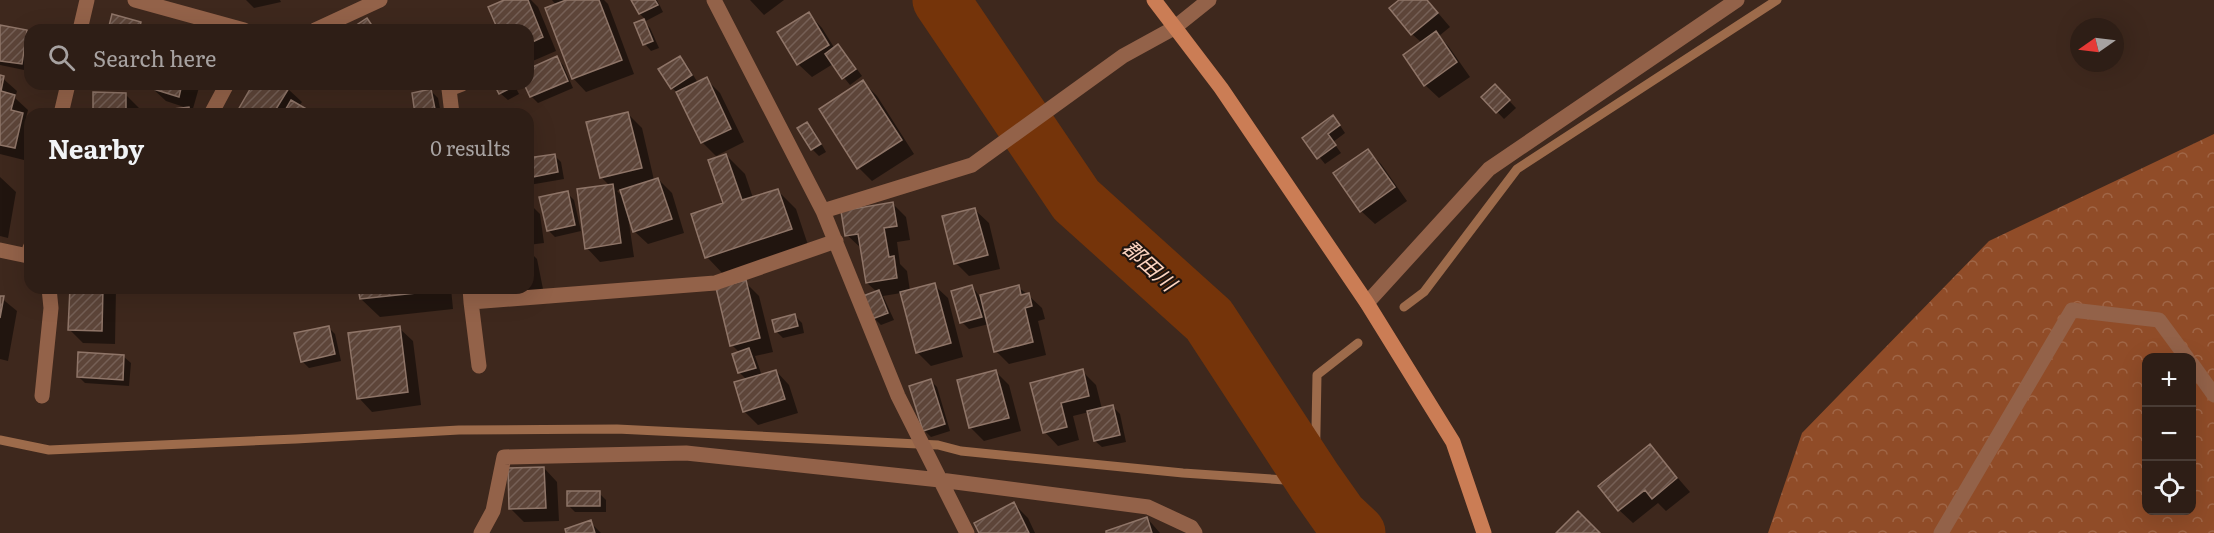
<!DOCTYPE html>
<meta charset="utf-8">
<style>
body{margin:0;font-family:Literata,"Noto Sans JP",serif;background:#3a2b23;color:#f1f3f6}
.controls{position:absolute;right:18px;bottom:18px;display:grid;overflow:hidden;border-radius:12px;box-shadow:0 6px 24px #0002}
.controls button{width:54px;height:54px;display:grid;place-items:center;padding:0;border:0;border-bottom:2px solid #493c35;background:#2e1e16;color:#f1f3f6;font:30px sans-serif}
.compass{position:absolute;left:2070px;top:18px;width:54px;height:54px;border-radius:50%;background:#2e1e16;box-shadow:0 6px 24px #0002;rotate:256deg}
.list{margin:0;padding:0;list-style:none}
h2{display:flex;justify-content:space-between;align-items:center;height:78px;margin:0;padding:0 24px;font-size:26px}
h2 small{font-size:20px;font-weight:400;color:#a7a2a1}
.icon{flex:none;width:33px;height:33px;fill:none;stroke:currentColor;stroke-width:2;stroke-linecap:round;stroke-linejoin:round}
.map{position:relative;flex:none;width:2214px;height:533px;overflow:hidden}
.search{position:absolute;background:#2e1e16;box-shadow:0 6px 24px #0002;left:24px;top:24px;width:510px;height:66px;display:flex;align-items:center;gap:15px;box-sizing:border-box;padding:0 21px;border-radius:18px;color:#a7a2a1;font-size:22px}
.panel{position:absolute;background:#2e1e16;box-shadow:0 6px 24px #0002;left:24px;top:108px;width:510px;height:186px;border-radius:18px}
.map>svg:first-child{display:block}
</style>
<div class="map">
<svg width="2214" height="533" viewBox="0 0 2214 533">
<defs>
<pattern id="forest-crowns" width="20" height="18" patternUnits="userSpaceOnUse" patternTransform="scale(1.5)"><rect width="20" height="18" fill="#904c28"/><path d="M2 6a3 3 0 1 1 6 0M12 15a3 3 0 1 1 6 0" fill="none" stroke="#a06647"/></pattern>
<pattern id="building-hatch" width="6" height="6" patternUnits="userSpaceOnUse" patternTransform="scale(1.5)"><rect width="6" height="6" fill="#5d4539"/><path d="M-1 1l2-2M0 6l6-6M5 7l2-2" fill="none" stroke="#756056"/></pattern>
</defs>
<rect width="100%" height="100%" fill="#3e281d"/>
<path fill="url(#forest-crowns)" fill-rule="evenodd" d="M2214,134V533H1768L1802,433L1989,241ZM2146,358H2192V510H2146Z"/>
<path fill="#0007" fill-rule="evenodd" d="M246,0H280L281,2L254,8Z
M508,0H531L538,7L556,51L528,63V30H500Z
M552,0H604L608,4L634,74L586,92L573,78L556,5Z
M633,0H657L663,12L644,22L650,28L659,48L651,51L645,44L636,24L646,20L640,14Z
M750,0H784L764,15Z
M1402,0H1427L1450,27L1439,36L1449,47L1470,77L1439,98L1425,85L1422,43L1412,34Z
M809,14L822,28L835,49L838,46L845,53L862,76L850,85L833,64L812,77L798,64Z
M140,23L147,30H110Z
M0,26L27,31L30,34L29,71L0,65Z
M556,58L563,65L573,88L538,103L531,96L526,84H528V71Z
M680,58L687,65L698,83L706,79L720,93L744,142L716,156L702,142L679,94L672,88Z
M0,76L17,91L15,98L28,110L26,118L30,122L28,161L0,154Z
M863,82L877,96L914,154L872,181L859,168Z
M153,84H200L192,112L194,114H159V112L190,109L166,101L152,88Z
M255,84H280L288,89L302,102L299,106L312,114H244L240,110Z
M496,84H514L519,94L508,100L501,94Z
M1495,86L1516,108L1504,119L1483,97Z
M431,91L438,98L441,114H417Z
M125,94L139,108V114H95Z
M628,114L642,128L654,180L658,179L672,193L684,233L648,244L634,231L630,216H628L634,257L600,262L587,248L610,186L601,177ZM621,189L624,198L617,191Z
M807,124L814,131L826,152L819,156L812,149L800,128Z
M1339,124L1345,133L1333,142L1341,153L1325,164L1304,138Z
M1368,151L1381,164L1407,201L1375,224L1361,211Z
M554,155L561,162L564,179L529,185L528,160Z
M726,155L745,174L753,198L777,190L796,209L809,248L725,276L707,257L725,204Z
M0,177L16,192L8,238L0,236Z
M567,193L574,200L581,231L555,237L548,230Z
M528,202L540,214L544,243L528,245Z
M893,204L906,217L910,240L897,242L900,264L907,271L910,291L934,285L948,298L963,357L931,366L917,352L901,293L883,296L894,320L881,325L874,318L877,292L867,283L862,249L847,235Z
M975,210L989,223L1000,269L969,276L956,263Z
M528,250L537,259L543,289L500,298L490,288H528Z
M745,282L759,296L773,352L755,356L762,376L776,371L789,385L798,413L758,425L744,411L747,380L740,373L734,355L740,353L732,345Z
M972,286L980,297L1018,287L1028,295L1042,308L1045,319L1038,321L1046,355L1009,364L996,351L989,324L969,329L962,322Z
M71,288H116L115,344L83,343L69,329Z
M360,288H451L453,309L380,317L361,299Z
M0,297L17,311L8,361L0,359Z
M795,316L802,323L804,333L783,338L776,331Z
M328,327L335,334L341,361L309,368L302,361Z
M399,328L413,341L421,405L372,412L359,398Z
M124,357L131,363L129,386L85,383L78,376Z
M1082,371L1096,385L1102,409L1113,407L1120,414L1126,442L1102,447L1095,441L1089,412L1073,416L1079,440L1058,446L1045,432L1032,384Z
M996,372L1009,385L1021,431L984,441L970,427Z
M930,380L937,387L950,431L931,437L924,430Z
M1650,446L1690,492L1666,511L1658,503L1633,523L1619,510Z
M544,468L557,482L559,521L524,522L510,508Z
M599,493L606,500V512H575L568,505Z
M1014,504L1028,518L1035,533H980Z
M1147,518L1160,533H1108Z
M590,522L601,533H567Z"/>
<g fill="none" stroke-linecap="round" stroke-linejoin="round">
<path stroke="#9d6b4b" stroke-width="9" d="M1404,307L1424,292L1517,169L1777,0
M0,440L49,450L296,439L459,430L617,429L938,445L961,451L1183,473L1315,482L1317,375L1358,343"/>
<path stroke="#75340a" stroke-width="57" d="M941,0L1076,200L1209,320L1315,482L1339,516L1357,533"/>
</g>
<path fill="url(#building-hatch)" stroke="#8f7568" stroke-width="1.5" d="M504,0H528L543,37L528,44V30H498L488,7Z
M566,0H599L622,60L572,79L545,8Z
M631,0H655L658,5L639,14Z
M1399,0H1427L1438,13L1411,35L1389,8Z
M809,12L829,45L797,65L777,32Z
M112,14L141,22L139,30H108Z
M367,18L375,30H349Z
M644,19L653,41L643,45L634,23Z
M0,25L27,30L22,64L0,61Z
M1436,31L1457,62L1424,86L1403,55Z
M838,44L856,69L842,79L825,54Z
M557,56L568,81L530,97L524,84H528V69Z
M680,56L692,75L671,89L658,69Z
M0,75L4,76L1,91L15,95L11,110L23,113L15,148L0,145Z
M707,77L731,129L701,143L676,92Z
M863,80L902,140L857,169L819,109Z
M152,84H182L179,97L150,88Z
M253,84H283L289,88L273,114H244L238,110Z
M494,84H512L513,87L499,94Z
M1495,84L1510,100L1496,113L1481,97Z
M431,89L436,114H415L412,93Z
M93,92L126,93V114H93Z
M291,100L315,114H283Z
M189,107L190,114H157V111Z
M628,112L642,168L600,178L586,122Z
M1333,115L1340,125L1328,134L1336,145L1317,159L1302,138Z
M807,122L821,144L811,150L797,128Z
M1368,149L1395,187L1360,212L1333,173Z
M555,154L558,172L528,178V158Z
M726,154L742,200L778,189L792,229L705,258L691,214L723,203L708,160Z
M658,178L672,219L633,232L620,190Z
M613,184L621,243L585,249L577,189Z
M568,191L575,225L547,231L539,197Z
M893,202L897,226L884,228L889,257L894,256L897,278L866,283L858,234L845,236L841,211Z
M975,208L988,255L954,264L942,216Z
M746,280L760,338L730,346L716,288Z
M935,283L951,343L916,353L900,292Z
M972,285L982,317L960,323L951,291Z
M1019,285L1021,295L1029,293L1032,306L1025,308L1033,342L994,352L980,295Z
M70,288H103L102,331L68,330Z
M358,288H435V291L360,299Z
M879,290L888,313L872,319L863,296Z
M0,296H4L0,318Z
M795,314L798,326L775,332L772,320Z
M329,326L335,354L301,362L294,333Z
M400,326L408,392L357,399L348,333Z
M749,348L756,368L738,373L732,354Z
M78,352L124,355L123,380L77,377Z
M1083,369L1089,396L1061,403L1067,427L1043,433L1030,383Z
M776,370L785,399L743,412L734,382Z
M996,370L1009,418L969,428L957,380Z
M931,379L945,424L923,431L909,386Z
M1113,405L1120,435L1094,441L1087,411Z
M1650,444L1677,478L1652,499L1645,490L1618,511L1598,486Z
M544,467L546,508L509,509L508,468Z
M567,491H600V506H567Z
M1014,502L1029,533H979L974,523Z
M1578,511L1600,533H1556Z
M1147,517L1152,533H1106V531Z
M591,520L595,533H566L565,529Z"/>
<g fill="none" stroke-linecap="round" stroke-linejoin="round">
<path stroke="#936249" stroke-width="15" d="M135,0L244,30
M714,0L823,211L898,396L967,533
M80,30L87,0
M315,30L380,0
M61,114L68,84
M211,114L227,84
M452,114L449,89L462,84
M823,211L972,165L1123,56L1174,28L1209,0
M0,250L28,256L30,248
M470,288L471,302L715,283L836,241
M471,302L479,366
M1367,303L1489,169L1737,0
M2192,364L2214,395
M42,396L51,308L49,288
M481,533L493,511L504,457L686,453L940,480L1148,507L1191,527L1195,533
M1941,533L2072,310L2159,320L2187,358"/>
<path stroke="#cb7d55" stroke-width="15" d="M1154,0L1221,88L1367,303L1453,442L1484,533"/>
</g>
<g text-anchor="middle" stroke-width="4.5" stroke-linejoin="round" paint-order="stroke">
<g font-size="21" font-style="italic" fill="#fed5c1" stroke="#1e140f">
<text transform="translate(1149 266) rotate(42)" y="7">郡田川</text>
</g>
</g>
</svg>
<div class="controls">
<button>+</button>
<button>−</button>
<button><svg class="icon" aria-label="locate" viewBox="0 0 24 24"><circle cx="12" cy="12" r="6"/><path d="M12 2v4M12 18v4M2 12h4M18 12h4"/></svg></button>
</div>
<svg class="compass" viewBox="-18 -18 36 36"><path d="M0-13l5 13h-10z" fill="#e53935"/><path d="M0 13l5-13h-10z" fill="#a7a2a1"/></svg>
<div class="search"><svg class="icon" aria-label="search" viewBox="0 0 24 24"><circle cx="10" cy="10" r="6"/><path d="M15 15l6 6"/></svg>Search here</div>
<section class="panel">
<h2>Nearby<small>0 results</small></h2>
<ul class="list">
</ul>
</section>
</div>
